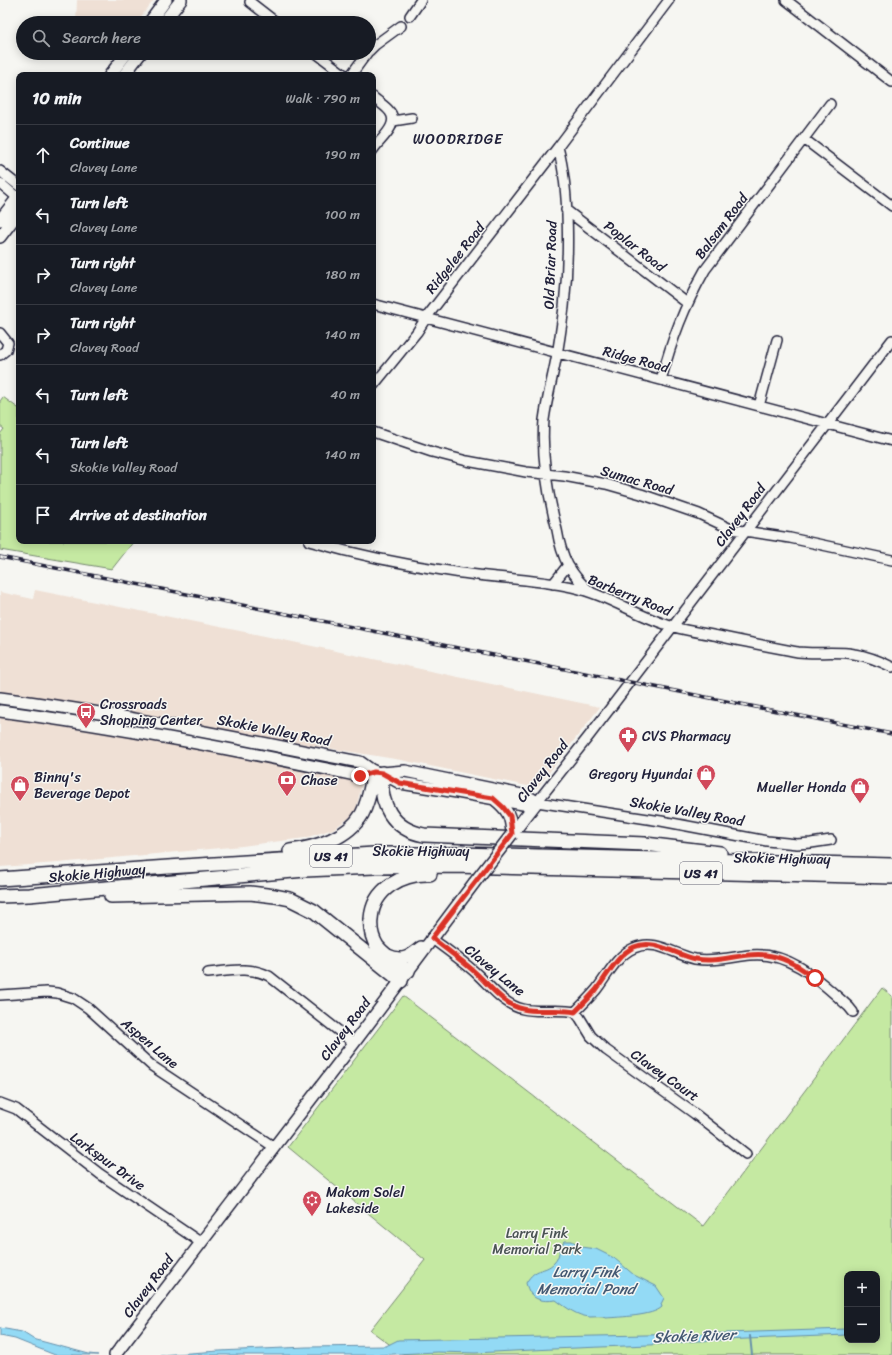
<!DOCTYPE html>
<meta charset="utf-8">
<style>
body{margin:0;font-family:Sriracha,sans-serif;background:#20242c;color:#f1f3f6}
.controls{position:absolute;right:12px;bottom:12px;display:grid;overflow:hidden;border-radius:8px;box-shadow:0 2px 10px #0003}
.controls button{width:36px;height:36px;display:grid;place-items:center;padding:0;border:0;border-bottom:1px solid #363941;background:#171b24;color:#f1f3f6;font:20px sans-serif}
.stop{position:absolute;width:12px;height:12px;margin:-9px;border:3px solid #d93025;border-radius:50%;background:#fff}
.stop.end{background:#d93025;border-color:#fff;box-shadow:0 1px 4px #0008}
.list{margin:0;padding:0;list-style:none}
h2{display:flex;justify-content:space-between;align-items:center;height:52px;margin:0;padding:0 16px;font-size:17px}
h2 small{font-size:13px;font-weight:400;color:#9ea1a6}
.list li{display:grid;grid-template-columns:26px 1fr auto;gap:12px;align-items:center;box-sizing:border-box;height:60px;padding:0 16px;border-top:1px solid #363941}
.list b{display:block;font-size:15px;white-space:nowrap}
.list p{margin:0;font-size:13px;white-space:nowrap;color:#9ea1a6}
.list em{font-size:13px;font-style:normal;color:#9ea1a6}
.icon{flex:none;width:22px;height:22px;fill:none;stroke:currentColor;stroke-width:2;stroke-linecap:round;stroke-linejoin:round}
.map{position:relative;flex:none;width:892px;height:1355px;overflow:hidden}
.search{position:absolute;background:#171b24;box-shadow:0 2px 10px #0003;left:16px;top:16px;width:360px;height:44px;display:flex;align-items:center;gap:10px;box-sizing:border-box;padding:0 14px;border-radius:22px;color:#9ea1a6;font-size:15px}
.panel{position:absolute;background:#171b24;box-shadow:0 2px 10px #0003;left:16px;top:72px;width:360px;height:472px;border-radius:8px}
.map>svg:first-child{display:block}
</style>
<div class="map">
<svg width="892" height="1355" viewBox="0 0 892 1355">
<rect width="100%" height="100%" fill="#f6f6f2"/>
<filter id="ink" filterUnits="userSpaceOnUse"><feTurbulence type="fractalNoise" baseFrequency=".025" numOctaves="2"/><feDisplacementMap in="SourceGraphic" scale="8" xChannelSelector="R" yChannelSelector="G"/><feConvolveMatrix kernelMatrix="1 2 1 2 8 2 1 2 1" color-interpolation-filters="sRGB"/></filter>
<g filter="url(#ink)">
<path fill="#efe0d5" d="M77,0H154L136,23H76Z
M35,590L260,635L600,707L537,788L401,760L0,694V592L33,599Z
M0,717L202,749L362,783L355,814L333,829L305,838L242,846L58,863L0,867Z"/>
<path fill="#c5e9a2" stroke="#74866e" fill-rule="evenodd" d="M3,397L18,408L19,407V541H134L112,569L0,550V434L4,429L0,426V401Z
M882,988L892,996V1355H404L370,1330L425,1260L288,1147L403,996L703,1226ZM847,1274H877V1340H847Z"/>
<path fill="#93daf5" stroke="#6690ab" d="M565,1241H572L582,1247L596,1249L614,1258L634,1275L656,1286L664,1298L661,1304L662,1307C653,1316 620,1317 606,1318C601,1316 596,1317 590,1317C577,1316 567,1308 556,1300C541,1302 530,1300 526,1283C536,1266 544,1273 554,1263C561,1256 557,1249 565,1241Z
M0,1328L22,1332L33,1339L89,1354L98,1355H55L15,1339L0,1336Z
M847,1329V1335L697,1341L649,1345L552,1349L475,1353L437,1352L375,1355H160L219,1351L306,1347L386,1346L398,1340L695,1334Z"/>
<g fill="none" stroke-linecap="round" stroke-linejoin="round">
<path stroke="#6690ab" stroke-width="2" d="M750,1336L752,1355"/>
<defs>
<path id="minor" d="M786,0L892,82
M250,2L277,23
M410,16L421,0
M369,51L375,45L401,26
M316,53L345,75
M351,75L367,53
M373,97C378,102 386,106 390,112C400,125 379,140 373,150
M393,121L412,118
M804,139L892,206
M0,171L19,186
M0,183L19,199
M566,210L687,303
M373,304L892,441
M0,333L8,343L6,350L0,355
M661,380C672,339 684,307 705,270L830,104
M373,386L417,332L426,318L558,147
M759,406L777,340
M373,432L432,452L467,461L526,472L564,476L606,484L641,494L699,514L731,529L790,538L892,560
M309,541C357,555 406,565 455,572C494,578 533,579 572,587C608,595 638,617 674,627C688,631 703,633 718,636C745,642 772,647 798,652C816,654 838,651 854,654C868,656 880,661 892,667
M553,584L568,565
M591,592C582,585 574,575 568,565C562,554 559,542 557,530C548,495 541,456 544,420C547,398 553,376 557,354C560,339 562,322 564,307C569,260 570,192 558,147L669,0
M831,840L811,843L797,844L767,841L661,821L537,802L589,736L892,340
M431,938C447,950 463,961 477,974C491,987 504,1005 523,1009C540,1013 558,1008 575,1012C582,1005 589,998 596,990C607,976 617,955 634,948C655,938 675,955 695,959C713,962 732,957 750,955C791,951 820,981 849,1007L853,1012
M208,973C229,971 249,966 269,976L354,1043
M0,995L47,992L57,993L73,998L88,1008L152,1066L274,1147
M575,1012L580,1018L591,1036L606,1050L695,1114L746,1154
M0,1103L16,1109L100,1174L200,1242"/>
<path id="major" d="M149,23L166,0
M163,23L181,0
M110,75L127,53
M124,75L141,53
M0,220L19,196
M0,237L19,212
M0,698C121,714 240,739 360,762L374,772L382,773L405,771L527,796L537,802
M0,711C121,727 241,751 360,776L374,772
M382,773L400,783L457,792L523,804L537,802
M494,799C508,810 511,816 512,834
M512,834L537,802
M388,955C403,962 410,956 421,947
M115,1355L354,1043L474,883"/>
<path id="highway" d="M382,773C379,804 392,829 424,835L645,844L720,853
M290,851C316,848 348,838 362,814C369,801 371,786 374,772
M0,879L168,867L374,854H458L538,856L892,865
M0,896L29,895L305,870L374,867L454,866L892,877
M111,896L250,893L275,896L290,899L314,911L401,981
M408,971C397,963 385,956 377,946C372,938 370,928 371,919C373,889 402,873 430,874"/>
</defs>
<use href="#minor" stroke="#22223b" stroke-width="12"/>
<use href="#major" stroke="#22223b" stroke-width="14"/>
<use href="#highway" stroke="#22223b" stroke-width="16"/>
<use href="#minor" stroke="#f6f6f2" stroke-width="9"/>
<use href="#major" stroke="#f6f6f2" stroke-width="11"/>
<use href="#highway" stroke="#f6f6f2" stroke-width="13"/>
<defs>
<path id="rail" d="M0,557L892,734"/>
</defs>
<use href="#rail" stroke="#22223b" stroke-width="3.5"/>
<use href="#rail" stroke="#f6f6f2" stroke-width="2" stroke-dasharray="6" stroke-linecap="butt"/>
<defs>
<path id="major-bridge" d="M474,883L512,834"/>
</defs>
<use href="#major-bridge" stroke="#22223b" stroke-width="14" stroke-linecap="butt"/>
<use href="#major-bridge" stroke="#f6f6f2" stroke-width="11"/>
</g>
</g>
<g fill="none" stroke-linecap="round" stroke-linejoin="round" filter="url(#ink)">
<path stroke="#d93025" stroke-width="5" d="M360,776L374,772L382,773L400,783L493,798L503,807L510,816L512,834L432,938C447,950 463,961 477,974C491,987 504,1005 523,1009C540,1013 558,1008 575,1012C582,1005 589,998 596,990C607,976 617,955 634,947C655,938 675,955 696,959C721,964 747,950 772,956C788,959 801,968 815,978"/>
</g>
<defs>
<symbol id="bus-pin" viewBox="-11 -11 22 30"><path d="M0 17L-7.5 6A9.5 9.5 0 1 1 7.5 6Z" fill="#d1495b" stroke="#f6f6f2"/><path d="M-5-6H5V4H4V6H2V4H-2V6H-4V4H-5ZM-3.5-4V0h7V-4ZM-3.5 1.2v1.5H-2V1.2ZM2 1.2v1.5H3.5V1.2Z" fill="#fff"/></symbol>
<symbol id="pharmacy-pin" viewBox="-11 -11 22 30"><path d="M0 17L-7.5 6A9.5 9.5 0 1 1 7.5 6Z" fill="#d1495b" stroke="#f6f6f2"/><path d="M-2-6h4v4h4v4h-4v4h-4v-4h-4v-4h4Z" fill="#fff"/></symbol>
<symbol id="shop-pin" viewBox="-11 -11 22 30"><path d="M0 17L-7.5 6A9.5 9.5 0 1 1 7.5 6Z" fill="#d1495b" stroke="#f6f6f2"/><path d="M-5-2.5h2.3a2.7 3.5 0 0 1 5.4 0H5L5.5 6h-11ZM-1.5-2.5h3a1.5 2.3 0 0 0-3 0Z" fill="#fff"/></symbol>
<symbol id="bank-pin" viewBox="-11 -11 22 30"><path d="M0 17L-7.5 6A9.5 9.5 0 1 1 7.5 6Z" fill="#d1495b" stroke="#f6f6f2"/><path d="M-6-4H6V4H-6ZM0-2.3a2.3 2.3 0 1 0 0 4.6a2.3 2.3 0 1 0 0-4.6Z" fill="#fff"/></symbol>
<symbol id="synagogue-pin" viewBox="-11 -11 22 30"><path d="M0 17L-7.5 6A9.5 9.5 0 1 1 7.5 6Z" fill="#d1495b" stroke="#f6f6f2"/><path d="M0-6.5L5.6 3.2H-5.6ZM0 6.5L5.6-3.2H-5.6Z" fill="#fff"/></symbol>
</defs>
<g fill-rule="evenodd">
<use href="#bus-pin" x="75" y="701" width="22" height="30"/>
<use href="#pharmacy-pin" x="617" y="725" width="22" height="30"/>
<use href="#shop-pin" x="695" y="763" width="22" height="30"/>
<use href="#bank-pin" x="276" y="769" width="22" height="30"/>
<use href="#shop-pin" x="9" y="774" width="22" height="30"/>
<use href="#shop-pin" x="849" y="776" width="22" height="30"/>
<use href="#synagogue-pin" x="301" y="1189" width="22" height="30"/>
</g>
<g text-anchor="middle" stroke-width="3" stroke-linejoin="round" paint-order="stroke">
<g fill="#f6f6f2" stroke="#626272" stroke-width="1">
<rect x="310" y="845" width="42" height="22" rx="3"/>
<rect x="680" y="862" width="42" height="22" rx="3"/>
</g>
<g font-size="13" font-weight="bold" fill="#22223b">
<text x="331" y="861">US 41</text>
<text x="701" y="878">US 41</text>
</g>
<g font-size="14" fill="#22223b" stroke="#f6f6f2">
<text transform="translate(721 226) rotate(-53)" y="5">Balsam Road</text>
<text transform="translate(635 246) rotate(38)" y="5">Poplar Road</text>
<text transform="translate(455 258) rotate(-52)" y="5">Ridgelee Road</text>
<text transform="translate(550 265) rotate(-88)" y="5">Old Briar Road</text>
<text transform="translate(636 359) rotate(15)" y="5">Ridge Road</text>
<text transform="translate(637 480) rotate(16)" y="5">Sumac Road</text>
<text transform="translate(740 515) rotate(-53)" y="5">Clavey Road</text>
<text transform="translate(630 595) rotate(22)" y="5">Barberry Road</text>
<text transform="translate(274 730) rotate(11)" y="5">Skokie Valley Road</text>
<text transform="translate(542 771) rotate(-52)" y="5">Clavey Road</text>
<text transform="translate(687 811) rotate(10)" y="5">Skokie Valley Road</text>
<text x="421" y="856">Skokie Highway</text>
<text transform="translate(782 858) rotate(1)" y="5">Skokie Highway</text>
<text transform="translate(97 873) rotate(-5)" y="5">Skokie Highway</text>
<text transform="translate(495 970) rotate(39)" y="5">Clavey Lane</text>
<text transform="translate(345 1029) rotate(-53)" y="5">Clavey Road</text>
<text transform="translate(150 1043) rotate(40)" y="5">Aspen Lane</text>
<text transform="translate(665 1075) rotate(35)" y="5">Clavey Court</text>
<text transform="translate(108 1161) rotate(36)" y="5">Larkspur Drive</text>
<text transform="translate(148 1286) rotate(-53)" y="5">Clavey Road</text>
</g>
<g font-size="14" fill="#22223b" stroke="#f6f6f2" text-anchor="start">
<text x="100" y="709">Crossroads<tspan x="100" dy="16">Shopping Center</tspan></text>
<text x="642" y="741">CVS Pharmacy</text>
<text x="692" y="779" text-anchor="end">Gregory Hyundai</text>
<text x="34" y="782">Binny's<tspan x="34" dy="16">Beverage Depot</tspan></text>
<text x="301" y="785">Chase</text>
<text x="846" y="792" text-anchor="end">Mueller Honda</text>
<text x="326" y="1197">Makom Solel<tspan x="326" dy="16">Lakeside</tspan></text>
</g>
<g font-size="14" fill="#4b5455" stroke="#f6f6f2">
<text x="537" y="1238">Larry Fink<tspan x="537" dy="16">Memorial Park</tspan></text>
</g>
<g font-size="15" letter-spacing="1" fill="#22223b" stroke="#f6f6f2">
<text x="458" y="144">WOODRIDGE</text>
</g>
<g font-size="15" font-style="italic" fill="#445973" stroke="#f6f6f2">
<text x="586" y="1277">Larry Fink<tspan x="586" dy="17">Memorial Pond</tspan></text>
<text transform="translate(694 1336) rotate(-2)" y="5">Skokie River</text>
</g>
</g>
</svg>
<div class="controls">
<button>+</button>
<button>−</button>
</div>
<div class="stop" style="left:815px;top:978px"></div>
<div class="stop end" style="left:360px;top:776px"></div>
<div class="search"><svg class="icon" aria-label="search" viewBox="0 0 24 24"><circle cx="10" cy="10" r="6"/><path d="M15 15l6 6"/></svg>Search here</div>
<section class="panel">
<h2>10 min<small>Walk · 790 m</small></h2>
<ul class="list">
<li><svg class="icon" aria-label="ahead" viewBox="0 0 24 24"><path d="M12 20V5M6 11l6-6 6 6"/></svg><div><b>Continue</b><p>Clavey Lane</p></div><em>190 m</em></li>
<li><svg class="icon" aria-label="left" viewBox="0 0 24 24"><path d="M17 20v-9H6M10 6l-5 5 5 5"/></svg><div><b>Turn left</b><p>Clavey Lane</p></div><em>100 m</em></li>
<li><svg class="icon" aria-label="right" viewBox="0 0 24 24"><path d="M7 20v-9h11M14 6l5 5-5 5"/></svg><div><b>Turn right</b><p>Clavey Lane</p></div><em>180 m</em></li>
<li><svg class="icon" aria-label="right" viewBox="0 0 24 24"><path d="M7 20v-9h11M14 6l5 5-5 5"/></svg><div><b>Turn right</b><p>Clavey Road</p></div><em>140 m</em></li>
<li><svg class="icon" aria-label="left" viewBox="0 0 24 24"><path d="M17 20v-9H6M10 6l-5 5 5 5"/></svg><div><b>Turn left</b></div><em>40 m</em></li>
<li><svg class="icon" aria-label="left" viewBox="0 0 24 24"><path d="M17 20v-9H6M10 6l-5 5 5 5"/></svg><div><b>Turn left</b><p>Skokie Valley Road</p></div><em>140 m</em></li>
<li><svg class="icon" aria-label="arrive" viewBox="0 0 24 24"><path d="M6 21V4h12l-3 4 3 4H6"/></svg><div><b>Arrive at destination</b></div></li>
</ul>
</section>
</div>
